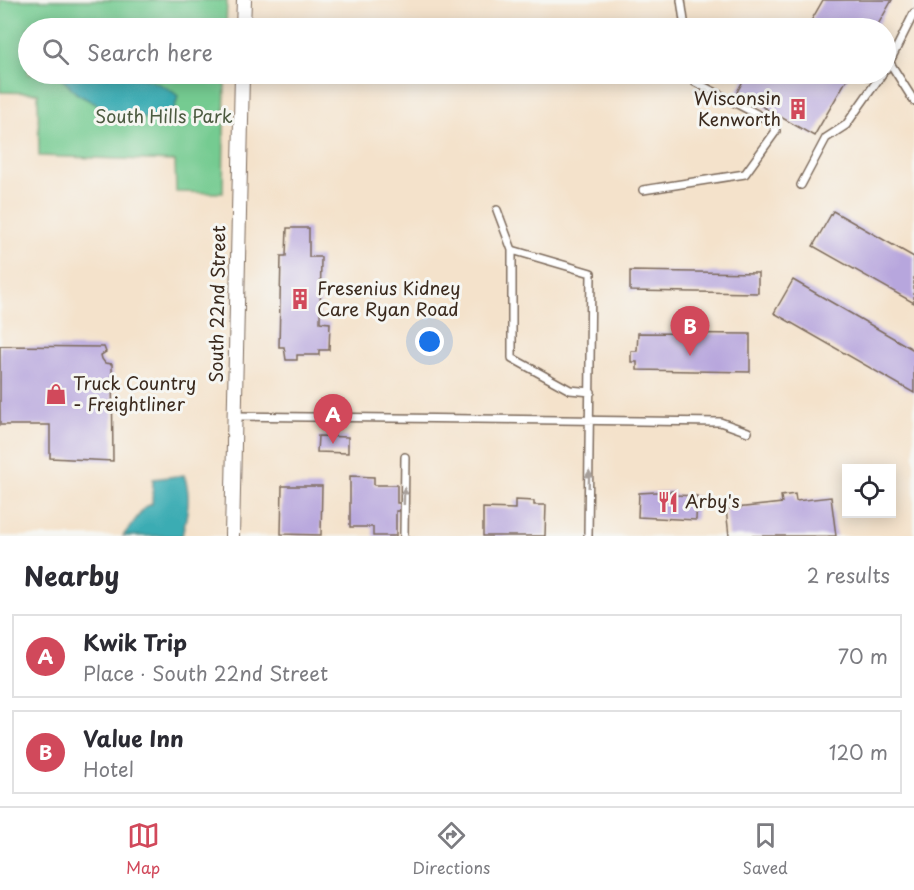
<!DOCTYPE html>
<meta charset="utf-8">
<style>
body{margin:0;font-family:"Playpen Sans",sans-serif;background:#f7f7f7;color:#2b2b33}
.controls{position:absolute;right:18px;bottom:18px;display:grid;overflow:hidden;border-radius:0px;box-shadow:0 3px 15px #0003}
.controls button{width:54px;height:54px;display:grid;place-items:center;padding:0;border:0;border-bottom:2px solid #e1e1e2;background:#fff;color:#2b2b33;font:30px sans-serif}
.you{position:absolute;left:430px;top:342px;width:21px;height:21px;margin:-15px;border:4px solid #fff;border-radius:50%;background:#1a73e8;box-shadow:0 0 0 9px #1a73e833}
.badge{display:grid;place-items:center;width:39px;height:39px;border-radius:50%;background:#d1495b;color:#fff;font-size:20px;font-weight:700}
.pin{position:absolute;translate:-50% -50px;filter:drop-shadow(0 2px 3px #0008)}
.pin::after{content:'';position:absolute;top:32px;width:21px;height:18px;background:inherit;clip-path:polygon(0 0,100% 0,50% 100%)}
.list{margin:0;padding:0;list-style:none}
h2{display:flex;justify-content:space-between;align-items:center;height:78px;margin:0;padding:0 24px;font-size:26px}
h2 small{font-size:20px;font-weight:400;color:#7c7c81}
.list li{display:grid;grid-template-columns:39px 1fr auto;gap:18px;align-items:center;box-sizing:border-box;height:84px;margin:0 12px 12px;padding:0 12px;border:2px solid #e1e1e2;border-radius:0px}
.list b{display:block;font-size:22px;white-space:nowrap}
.list p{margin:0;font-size:20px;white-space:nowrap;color:#7c7c81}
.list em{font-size:20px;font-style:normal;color:#7c7c81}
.icon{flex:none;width:33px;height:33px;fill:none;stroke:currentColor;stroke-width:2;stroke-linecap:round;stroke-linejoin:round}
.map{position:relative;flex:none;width:914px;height:536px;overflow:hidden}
.search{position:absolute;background:#fff;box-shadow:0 3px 15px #0003;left:18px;right:18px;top:18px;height:66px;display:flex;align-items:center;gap:15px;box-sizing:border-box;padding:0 21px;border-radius:33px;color:#7c7c81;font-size:22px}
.sheet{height:270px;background:#fff}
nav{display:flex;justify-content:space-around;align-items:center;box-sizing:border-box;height:84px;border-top:2px solid #e1e1e2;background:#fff;font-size:16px;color:#7c7c81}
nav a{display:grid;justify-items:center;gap:3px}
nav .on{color:#d1495b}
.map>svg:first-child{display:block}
</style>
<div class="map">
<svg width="914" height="536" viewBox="0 0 914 536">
<rect width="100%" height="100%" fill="#f6f6f2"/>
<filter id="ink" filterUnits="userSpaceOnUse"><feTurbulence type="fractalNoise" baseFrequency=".0167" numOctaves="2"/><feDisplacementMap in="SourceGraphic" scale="12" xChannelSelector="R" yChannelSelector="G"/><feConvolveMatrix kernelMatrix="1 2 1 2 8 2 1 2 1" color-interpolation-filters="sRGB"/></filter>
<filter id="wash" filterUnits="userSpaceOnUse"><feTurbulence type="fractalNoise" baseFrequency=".008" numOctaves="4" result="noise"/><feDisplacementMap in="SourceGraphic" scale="24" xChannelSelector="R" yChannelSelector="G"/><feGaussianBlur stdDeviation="1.35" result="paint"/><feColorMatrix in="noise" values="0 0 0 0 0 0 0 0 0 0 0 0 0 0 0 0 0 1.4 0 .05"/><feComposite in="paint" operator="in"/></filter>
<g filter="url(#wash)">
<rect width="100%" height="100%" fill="#f4e2cb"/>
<path fill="#74cb91" stroke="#587a58" stroke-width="1.5" d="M0,0H227L226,28H28V74H225L223,193L176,192L175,161L39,156L38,93L0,92Z"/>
<path fill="#3aacb3" stroke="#3a6b68" stroke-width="1.5" d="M57,74C97,73 147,69 178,96L173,114L161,121L111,112L77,94Z
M184,475C192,496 187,515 182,536H123L145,507L152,504L153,479Z"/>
<g id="blocks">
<path fill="#b7a6dd" d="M823,0H892L876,28H807Z
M747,74H850L814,136L737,92Z
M833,211L914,257V303L813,246Z
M287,228H309V257H321L320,322L330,323L329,350H319V355H297V360H286L284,347H279L281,256H286Z
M630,271L758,273V293L630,291Z
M793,280L914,350V393L774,313Z
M638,333L750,334V372L637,370V362H631V351H637Z
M0,346L104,347L106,352L101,355L102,359L105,363L112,364L113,461L50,458V425H0Z
M318,436L348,437V453L317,452Z
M350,476L374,477V485H397V503H400V511H396V536H373V527H350Z
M282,486H322L321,535L281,534Z
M674,491V495L697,496L696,520L638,517L639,493Z
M795,494L796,501L831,497L836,536H729L726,509L782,503L781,496Z
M515,500L534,501V505H546L545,536H483V508L515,509Z"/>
</g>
</g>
<g filter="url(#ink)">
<use href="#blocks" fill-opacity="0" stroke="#7c6a5b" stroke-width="1.5"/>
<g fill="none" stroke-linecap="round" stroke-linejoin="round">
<defs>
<path id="lane" d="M681,0L685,28
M890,63L914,101
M886,69L914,13
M801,185L826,138L846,125L882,74
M643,190L745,174L776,131L772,122L695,82L693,74
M497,210L512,250L591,273L588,536
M512,250V358L570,390L591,392
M233,416L720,422L748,432
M404,536L405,457"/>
<path id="street" d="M243,28L244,0
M232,536L242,74"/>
</defs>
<use href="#lane" stroke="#7c6a5b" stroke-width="10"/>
<use href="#street" stroke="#7c6a5b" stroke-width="16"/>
<use href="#lane" stroke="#fff" stroke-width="7"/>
<use href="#street" stroke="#fff" stroke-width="14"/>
</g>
<defs><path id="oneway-solid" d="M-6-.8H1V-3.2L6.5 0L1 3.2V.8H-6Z" transform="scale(1.5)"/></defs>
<g fill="#a79f9a">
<use href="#oneway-solid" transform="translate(589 479) rotate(-88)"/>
<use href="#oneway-solid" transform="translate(404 496) rotate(-89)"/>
</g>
</g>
<defs>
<symbol id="building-bare" viewBox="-9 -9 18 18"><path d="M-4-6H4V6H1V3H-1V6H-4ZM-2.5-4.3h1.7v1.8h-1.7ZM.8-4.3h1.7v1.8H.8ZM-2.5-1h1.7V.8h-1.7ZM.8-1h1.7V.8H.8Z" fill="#d1495b" stroke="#f6f6f2" stroke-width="2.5" paint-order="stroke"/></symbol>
<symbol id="shop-bare" viewBox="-9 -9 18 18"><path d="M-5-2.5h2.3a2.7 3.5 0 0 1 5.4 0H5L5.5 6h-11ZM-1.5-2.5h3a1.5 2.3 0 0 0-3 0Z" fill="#d1495b" stroke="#f6f6f2" stroke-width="2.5" paint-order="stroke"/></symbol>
<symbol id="restaurant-bare" viewBox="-9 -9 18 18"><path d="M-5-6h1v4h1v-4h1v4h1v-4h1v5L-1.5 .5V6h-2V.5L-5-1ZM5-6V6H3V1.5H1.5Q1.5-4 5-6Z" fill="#d1495b" stroke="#f6f6f2" stroke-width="2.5" paint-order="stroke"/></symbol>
</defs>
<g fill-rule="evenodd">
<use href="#building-bare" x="783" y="94" width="30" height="30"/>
<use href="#building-bare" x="285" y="284" width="30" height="30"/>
<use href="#shop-bare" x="41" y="379" width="30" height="30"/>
<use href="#restaurant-bare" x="653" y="487" width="30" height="30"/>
</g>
<g text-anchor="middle" stroke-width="6" stroke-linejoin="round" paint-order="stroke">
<g font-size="18" fill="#3b2a1e" stroke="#f6f6f2" text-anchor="start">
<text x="781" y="105" text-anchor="end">Wisconsin<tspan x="781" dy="21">Kenworth</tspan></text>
<text x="317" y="295">Fresenius Kidney<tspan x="317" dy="21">Care Ryan Road</tspan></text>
<text x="73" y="390">Truck Country<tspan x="73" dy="21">- Freightliner</tspan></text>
<text x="685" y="508">Arby's</text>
</g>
<g font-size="18" fill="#4c5a40" stroke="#f6f6f2">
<text x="164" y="123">South Hills Park</text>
</g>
<g font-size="18" fill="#3b2a1e" stroke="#f6f6f2">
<text transform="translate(218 304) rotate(-89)" y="6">South 22nd Street</text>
</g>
</g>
</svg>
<div class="controls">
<button><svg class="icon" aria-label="locate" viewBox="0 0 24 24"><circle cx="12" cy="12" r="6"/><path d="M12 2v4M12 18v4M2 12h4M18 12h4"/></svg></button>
</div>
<div class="you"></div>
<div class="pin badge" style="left:333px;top:444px">A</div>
<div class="pin badge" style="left:690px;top:356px">B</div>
<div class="search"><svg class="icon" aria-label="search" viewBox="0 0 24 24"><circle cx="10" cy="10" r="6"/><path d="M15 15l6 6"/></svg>Search here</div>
</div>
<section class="sheet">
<h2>Nearby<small>2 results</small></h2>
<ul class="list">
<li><span class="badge">A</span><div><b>Kwik Trip</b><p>Place · South 22nd Street</p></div><em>70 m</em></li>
<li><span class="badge">B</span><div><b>Value Inn</b><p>Hotel</p></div><em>120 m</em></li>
</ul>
</section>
<nav>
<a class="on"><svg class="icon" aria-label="map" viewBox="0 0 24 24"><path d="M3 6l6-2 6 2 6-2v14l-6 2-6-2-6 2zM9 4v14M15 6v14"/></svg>Map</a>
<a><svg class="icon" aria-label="directions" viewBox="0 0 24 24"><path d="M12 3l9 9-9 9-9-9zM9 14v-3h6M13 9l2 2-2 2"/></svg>Directions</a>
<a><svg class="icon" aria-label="saved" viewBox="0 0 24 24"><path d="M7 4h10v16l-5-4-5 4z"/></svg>Saved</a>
</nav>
